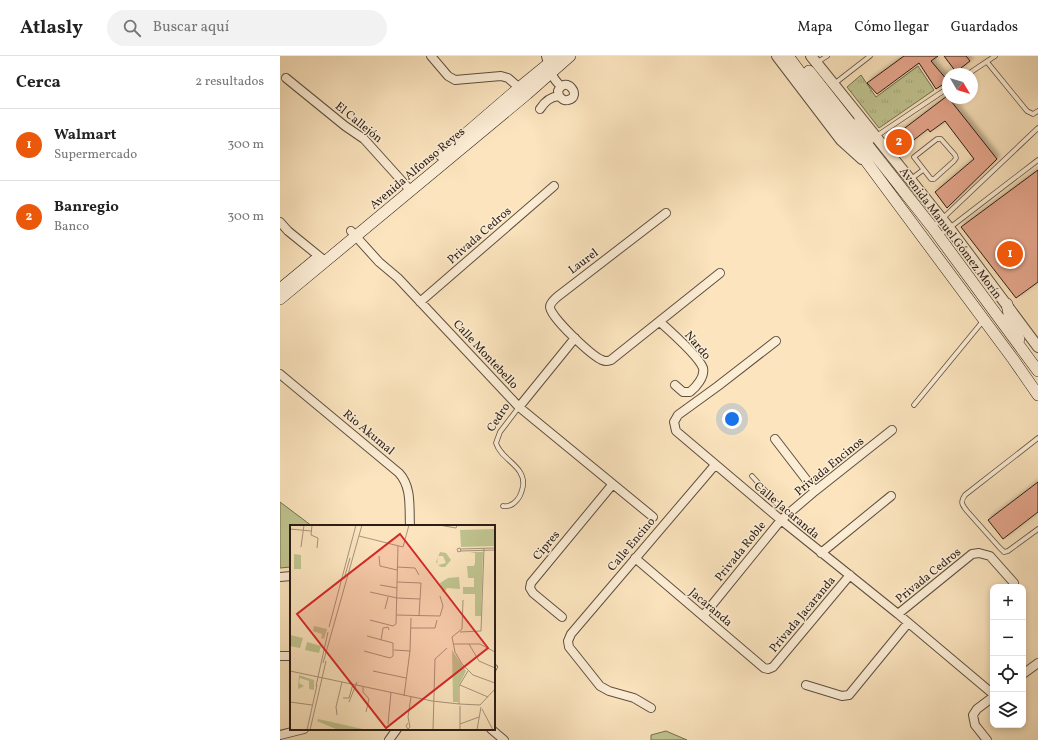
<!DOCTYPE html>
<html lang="es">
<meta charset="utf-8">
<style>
body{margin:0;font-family:Vollkorn,serif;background:#f2f2f2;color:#222}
.controls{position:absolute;right:12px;bottom:12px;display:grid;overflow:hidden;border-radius:8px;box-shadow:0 2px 6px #0003}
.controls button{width:36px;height:36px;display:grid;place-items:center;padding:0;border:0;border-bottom:1px solid #e0e0e0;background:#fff;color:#222;font:20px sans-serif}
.compass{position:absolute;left:662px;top:12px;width:36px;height:36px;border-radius:50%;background:#fff;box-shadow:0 2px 6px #0003;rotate:128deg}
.you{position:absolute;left:452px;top:363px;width:14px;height:14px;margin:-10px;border:3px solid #fff;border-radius:50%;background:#1a73e8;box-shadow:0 0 0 6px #1a73e833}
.badge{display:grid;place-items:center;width:26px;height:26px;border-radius:50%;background:#ea580c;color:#fff;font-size:13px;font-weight:700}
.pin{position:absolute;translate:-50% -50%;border:2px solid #fff;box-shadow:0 1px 4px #0006}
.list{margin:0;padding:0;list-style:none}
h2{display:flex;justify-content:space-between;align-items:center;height:52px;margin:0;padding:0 16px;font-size:17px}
h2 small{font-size:13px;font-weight:400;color:#767676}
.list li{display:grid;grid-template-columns:26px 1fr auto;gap:12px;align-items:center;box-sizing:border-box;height:72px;padding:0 16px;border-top:1px solid #e0e0e0}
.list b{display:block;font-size:15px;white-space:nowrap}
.list p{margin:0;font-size:13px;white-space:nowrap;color:#767676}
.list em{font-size:13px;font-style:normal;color:#767676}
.icon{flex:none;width:22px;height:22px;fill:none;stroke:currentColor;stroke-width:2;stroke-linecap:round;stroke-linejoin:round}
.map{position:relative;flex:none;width:758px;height:684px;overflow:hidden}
header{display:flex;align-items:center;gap:24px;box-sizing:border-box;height:56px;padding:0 20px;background:#fff;border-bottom:1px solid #e0e0e0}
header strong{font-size:19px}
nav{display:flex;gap:22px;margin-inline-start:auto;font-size:14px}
.search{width:280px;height:36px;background:#f2f2f2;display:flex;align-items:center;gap:10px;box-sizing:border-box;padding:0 14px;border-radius:22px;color:#767676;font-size:15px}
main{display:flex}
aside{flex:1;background:#fff}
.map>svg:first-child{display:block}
</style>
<header>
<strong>Atlasly</strong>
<div class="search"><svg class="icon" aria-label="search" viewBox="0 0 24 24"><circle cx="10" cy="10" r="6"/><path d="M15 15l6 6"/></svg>Buscar aquí</div>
<nav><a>Mapa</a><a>Cómo llegar</a><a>Guardados</a></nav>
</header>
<main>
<aside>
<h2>Cerca<small>2 resultados</small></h2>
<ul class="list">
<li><span class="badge">1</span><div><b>Walmart</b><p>Supermercado</p></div><em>300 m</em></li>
<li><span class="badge">2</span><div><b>Banregio</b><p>Banco</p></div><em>300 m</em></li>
</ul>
</aside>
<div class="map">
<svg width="758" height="684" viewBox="0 0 758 684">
<defs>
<pattern id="grass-tufts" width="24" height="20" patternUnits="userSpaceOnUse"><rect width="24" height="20" fill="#c0c490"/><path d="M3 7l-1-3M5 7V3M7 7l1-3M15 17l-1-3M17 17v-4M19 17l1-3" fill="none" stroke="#a5a87b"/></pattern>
<filter id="shadow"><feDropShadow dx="3" dy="-3" stdDeviation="2" flood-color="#0004"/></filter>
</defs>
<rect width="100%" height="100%" fill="#fbe4be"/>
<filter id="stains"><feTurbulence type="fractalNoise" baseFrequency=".005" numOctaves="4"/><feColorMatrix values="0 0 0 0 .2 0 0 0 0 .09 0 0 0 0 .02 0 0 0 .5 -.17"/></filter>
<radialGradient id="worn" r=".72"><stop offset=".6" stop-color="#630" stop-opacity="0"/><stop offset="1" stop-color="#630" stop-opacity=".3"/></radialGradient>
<path fill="url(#grass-tufts)" stroke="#757053" d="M638,10L654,34L599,72L567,31L581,19L596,41Z"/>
<path fill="#c0c490" stroke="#757053" d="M0,446L32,470H11V511L0,512Z
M386,675L407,684H371V679Z"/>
<path fill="#e7a78e" stroke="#2a1d16" filter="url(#shadow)" d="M624,0H658L651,5L668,25L656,33L639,7L597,38L587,27Z
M664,0H686L690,5L676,16Z
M667,40L717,103L667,152L655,136L694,103L665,65L650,76L648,73L622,93L613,81Z
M758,114V226L736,242L681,171Z
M758,426V456L723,483L708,464Z"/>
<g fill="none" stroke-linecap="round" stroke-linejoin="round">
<defs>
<path id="service" d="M707,6L747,55L753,58L758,55
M536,7L547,0
M688,18L715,0
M554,28L590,0
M595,81L668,32
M657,83H661L675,99L676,102L674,105L654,123H651L634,101Z
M631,123L643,114
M652,171L662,163L758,72
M659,180L758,104
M634,349L703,265
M758,382L685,439C680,446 682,449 687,455L719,491L724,496L728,495L758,473
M472,420L507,459
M223,450C229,451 233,449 237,444C240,441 242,435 243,430C246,410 221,404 216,387L220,376L239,351
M214,613L215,611"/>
<path id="minor" d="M151,0L168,20L175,24L221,20L228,22L243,35
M266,0C269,12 272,23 281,30
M6,22L65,70L84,83L130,134
M260,53C265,45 270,41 279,40C282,43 284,45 288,44C303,41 286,18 278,35L279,40
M386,157L277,241C274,244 270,247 270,251C270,261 312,300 322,304C326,306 328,305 331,304L440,217
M0,166L8,175L45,205
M71,175L99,206L118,222L239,351L373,461
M140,246L274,130
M380,266C389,274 419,301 423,312C425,321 416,331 410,336H403L395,329
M496,285L438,330L398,359L394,366L396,375L501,464L618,558L713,638
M0,318L119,417C132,431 129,451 130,470
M239,351L295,282
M495,383L535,435
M541,497L611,440
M355,502L484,612L488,613L493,611L570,519
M0,521L11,520
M618,558L692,498L699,497L710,500L734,527
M423,560L501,464L535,435L612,374
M282,561L253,537L250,532L251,527L332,429
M0,600H11
M743,618L758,607
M526,629L562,640L569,639L628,567
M371,652L354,642L329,635L320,630L289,591L288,585L291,578L435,409
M211,673L224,684
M0,679L24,673
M109,684L117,673
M707,684L695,669L693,659L697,653L713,641"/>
<path id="tertiary" d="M497,0L561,84L582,103
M531,0L670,173L758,291"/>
<path id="secondary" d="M508,0L733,303L758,339
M529,15L652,171L758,315
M580,63L582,72L589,83
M161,99L240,31L278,0
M0,233L34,205
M0,243L247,38L290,0
M727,248L729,258L739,283"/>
</defs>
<use href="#service" stroke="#5e4f40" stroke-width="5.5"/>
<use href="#minor" stroke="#5e4f40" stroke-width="10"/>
<use href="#tertiary" stroke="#5e4f40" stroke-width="12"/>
<use href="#secondary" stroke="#2a1d16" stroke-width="12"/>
<use href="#service" stroke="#fcedd5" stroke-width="4"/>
<use href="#minor" stroke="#fcedd5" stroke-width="8"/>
<use href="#tertiary" stroke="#fcedd5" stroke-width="10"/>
<use href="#secondary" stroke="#fcedd5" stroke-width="11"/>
</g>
<g text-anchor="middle" stroke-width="3" stroke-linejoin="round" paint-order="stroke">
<g font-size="12" fill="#2a1d16" stroke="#fcedd5">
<text transform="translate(79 66) rotate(39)" y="4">El Callejón</text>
<text transform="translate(137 112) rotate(-40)" y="4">Avenida Alfonso Reyes</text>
<text transform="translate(671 177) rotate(53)" y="4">Avenida Manuel Gómez Morín</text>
<text transform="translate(199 179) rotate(-41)" y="4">Privada Cedros</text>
<text transform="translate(303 205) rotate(-37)" y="4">Laurel</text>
<text transform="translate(418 289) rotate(50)" y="4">Nardo</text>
<text transform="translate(206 298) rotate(47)" y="4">Calle Montebello</text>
<text transform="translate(218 361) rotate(-57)" y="4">Cedro</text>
<text transform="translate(89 376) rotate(40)" y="4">Rio Akumal</text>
<text transform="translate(549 410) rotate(-39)" y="4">Privada Encinos</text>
<text transform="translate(507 454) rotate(40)" y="4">Calle Jacaranda</text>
<text transform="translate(351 488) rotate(-50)" y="4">Calle Encino</text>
<text transform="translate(266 489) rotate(-50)" y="4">Cipres</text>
<text transform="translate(460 495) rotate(-51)" y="4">Privada Roble</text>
<text transform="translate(648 519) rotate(-39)" y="4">Privada Cedros</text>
<text transform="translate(431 551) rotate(40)" y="4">Jacaranda</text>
<text transform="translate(522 558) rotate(-50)" y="4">Privada Jacaranda</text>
</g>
</g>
<g transform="translate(10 469)">
<rect width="205" height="205" fill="#fbe4be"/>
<path d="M205,4V21L171,22L170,5ZM150,27L156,28L161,35L155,42H151L148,40L156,38L153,31H148L147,39L146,37ZM24,101L37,104L34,114L31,113L32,109L23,106ZM0,110L13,113L10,123L0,121ZM17,117L31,121L29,128L15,125ZM9,150L24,155V165L19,164V156L10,153L9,158L14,161L8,164ZM28,194L77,205H48L27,196Z" fill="#c0c490"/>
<path d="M180,27H193L191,91H185V69H173V62H184V53H178L177,41H184L185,38V28ZM4,29L11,30V44H4ZM169,52L170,64L157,63L154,68L152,66L150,58L158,53ZM162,125L176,146L168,162V177H163Z" fill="#c0c490"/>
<path fill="none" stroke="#a7947b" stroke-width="1" d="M22,0L21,10L28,13L27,23M149,0L166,3L167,0M0,4L21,6M69,11L113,22L119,0M11,22L14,0M170,23L171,26L168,27L167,24ZM170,24L205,23M170,26L205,25M89,31L90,41L107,45M107,42L125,43L129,50M54,54L60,33M107,57L131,58L129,91M90,60L107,63M80,67L107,73L130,74M173,75L172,104L162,112L165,127L172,139L183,150L205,158M95,84L98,72M106,90L150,91L153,81L150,71M80,95L103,101L106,99L108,21M39,102L66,0M121,103H145L147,95M170,107L191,106L194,23M91,115L93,103L98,102L99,105M163,119H190L205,127M179,119L189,136L205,143M104,125L120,126M74,126L100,133L103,131V118L77,111M33,138L72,0M0,146L142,176L169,179L190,180L205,164M83,146L116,153M170,160L198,172M26,161L38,107M73,162V167L79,174L76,187M114,171L120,126L121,93M53,173H59L63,159M0,177L22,180M59,177L67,157M169,179V161L178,146M170,181V205M192,184L203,205M47,190L46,182L52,157M118,198L116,201L118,204L120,202L118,192L121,172M98,199L101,167M170,199L189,192M17,205L27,160M20,205L36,136M143,205L145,134L157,123M187,205L191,182"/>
<path fill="#d62828" fill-opacity="0.15" stroke="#d62828" stroke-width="2" d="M110,9L198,123L96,203L7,89Z"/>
<rect width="205" height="205" fill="none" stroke="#2a1d16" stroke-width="2"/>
</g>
<rect width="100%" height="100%" filter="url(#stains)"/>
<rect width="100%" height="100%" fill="url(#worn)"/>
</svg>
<div class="controls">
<button>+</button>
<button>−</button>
<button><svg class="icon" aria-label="locate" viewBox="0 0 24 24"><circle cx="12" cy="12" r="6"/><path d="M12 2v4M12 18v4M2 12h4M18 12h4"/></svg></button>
<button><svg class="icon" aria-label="layers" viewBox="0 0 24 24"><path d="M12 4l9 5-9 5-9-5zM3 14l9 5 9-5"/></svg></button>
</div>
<svg class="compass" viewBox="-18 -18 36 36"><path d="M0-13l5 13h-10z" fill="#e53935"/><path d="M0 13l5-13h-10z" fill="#767676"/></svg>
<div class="you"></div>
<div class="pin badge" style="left:730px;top:198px">1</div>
<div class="pin badge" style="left:619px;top:86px">2</div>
</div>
</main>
